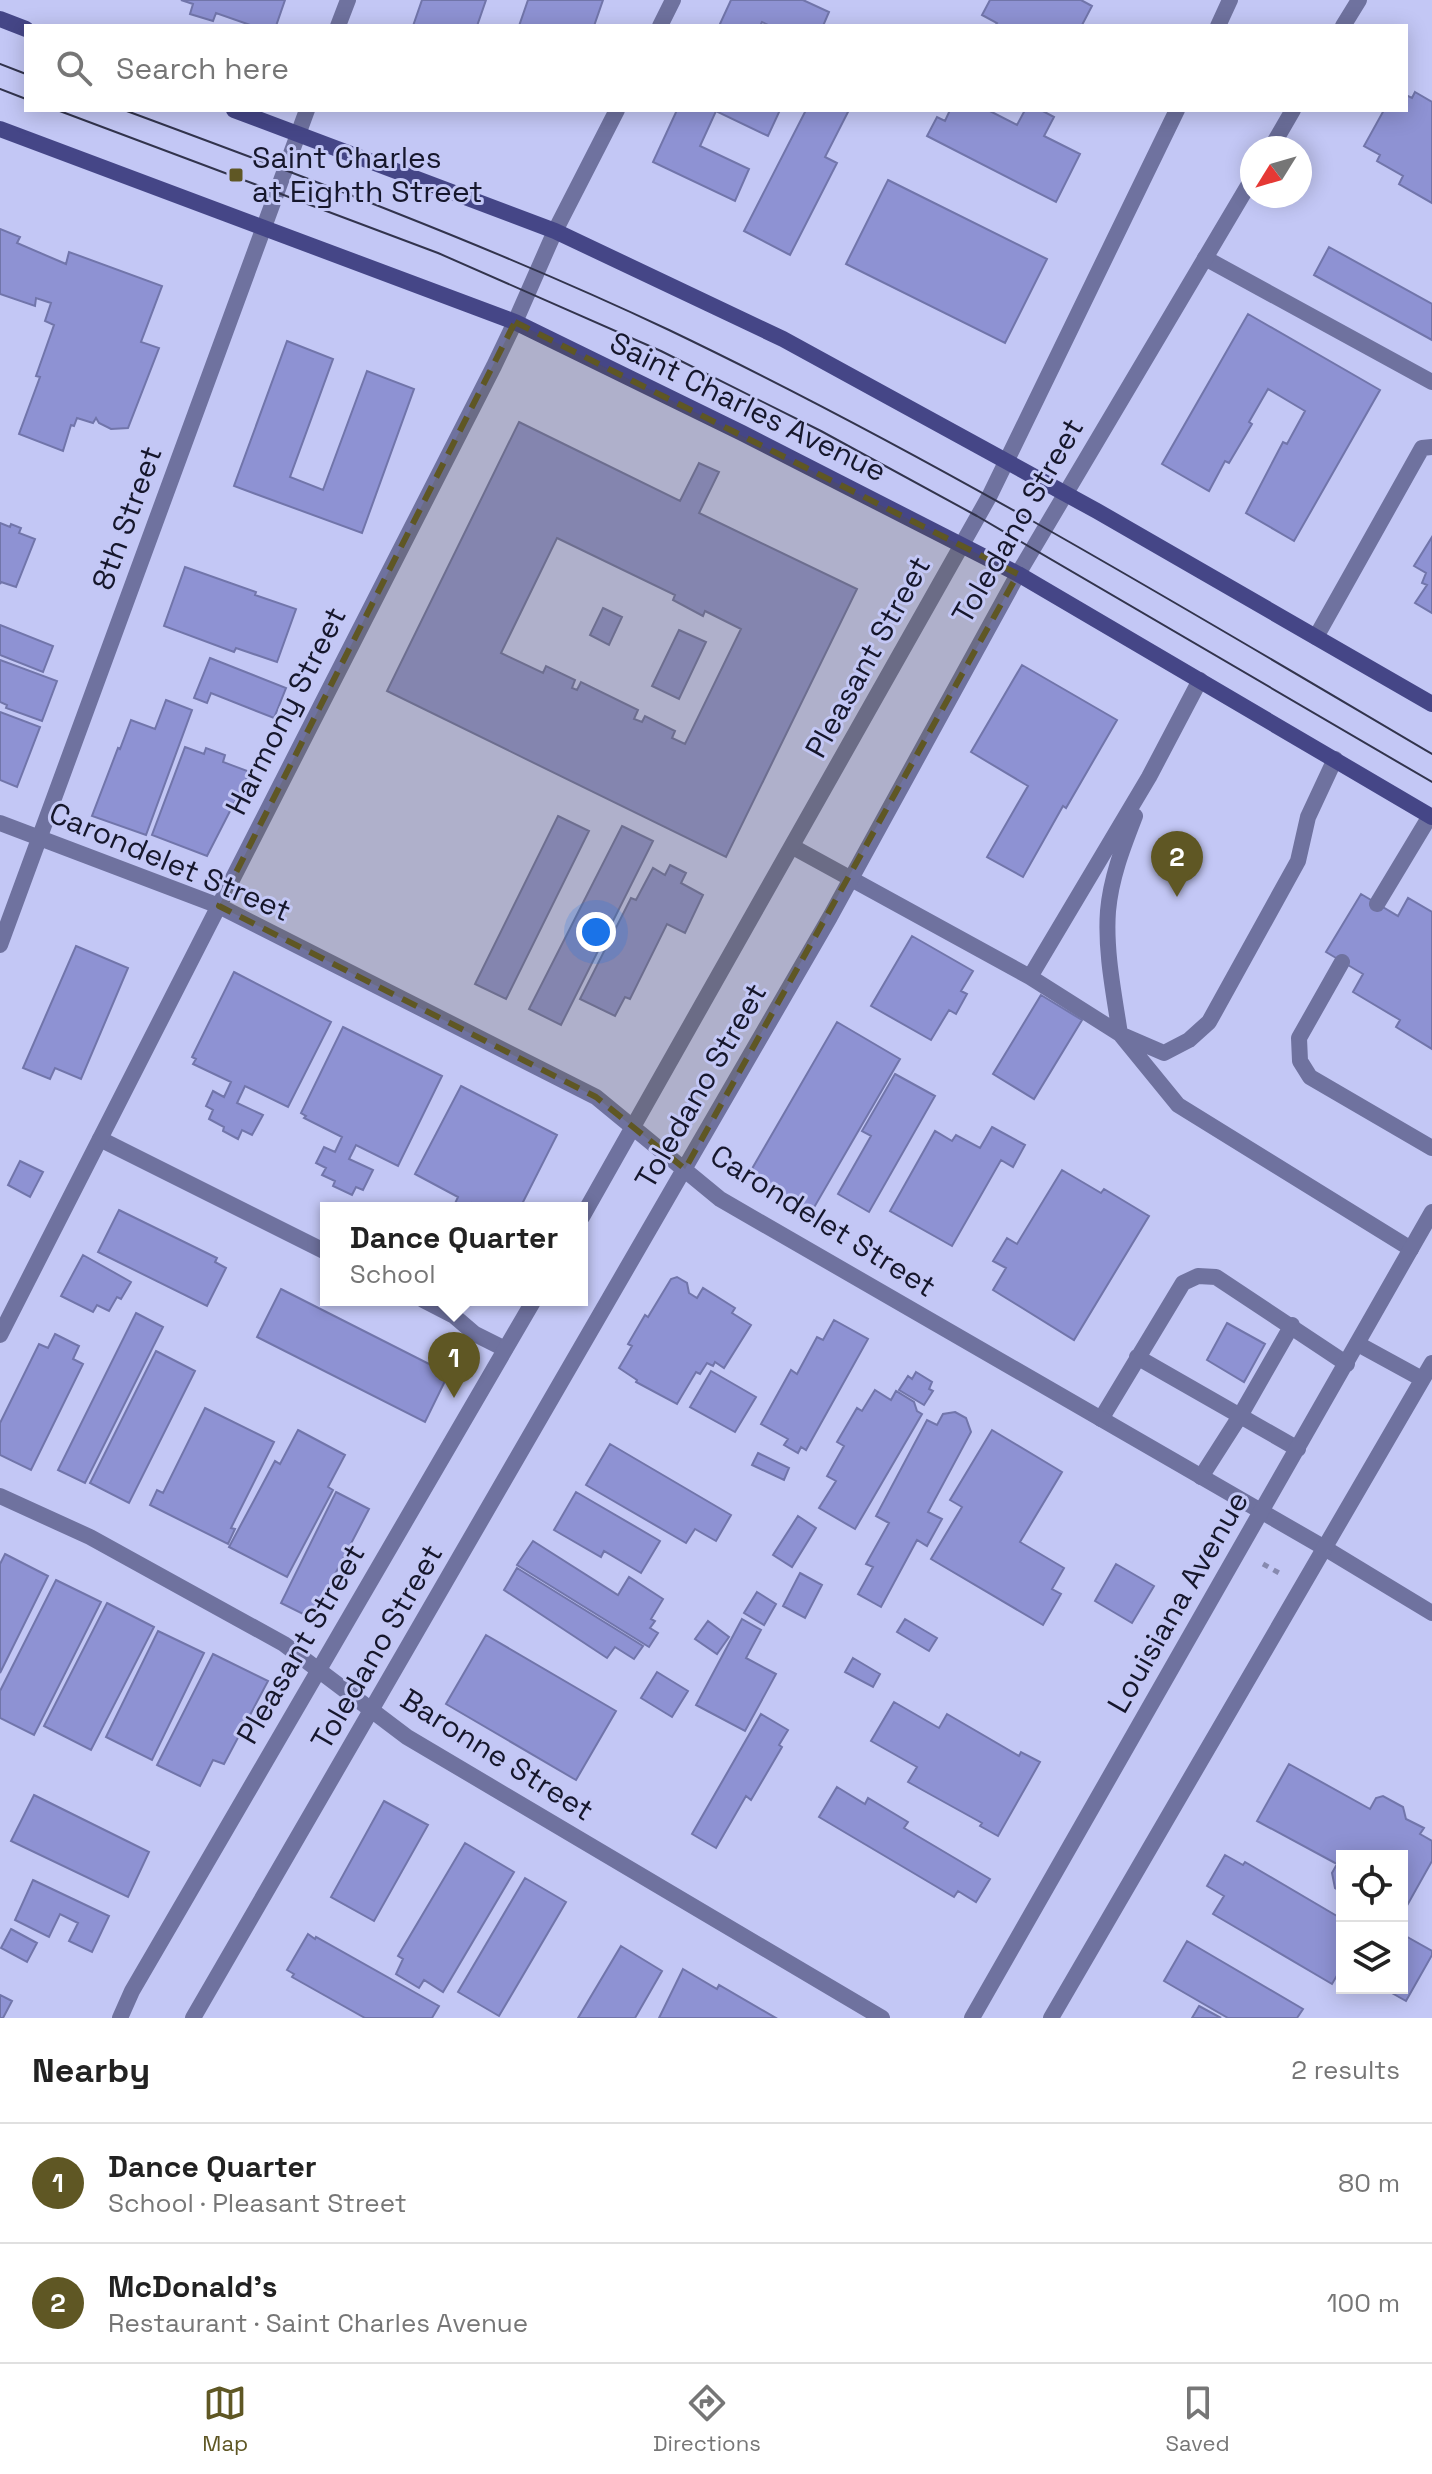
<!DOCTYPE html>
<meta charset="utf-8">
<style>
body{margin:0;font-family:"Space Grotesk",sans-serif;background:#f6f6f6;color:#222}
.controls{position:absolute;right:24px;bottom:24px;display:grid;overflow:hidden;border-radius:0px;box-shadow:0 4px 20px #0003}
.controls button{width:72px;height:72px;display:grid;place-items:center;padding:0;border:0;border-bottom:2px solid #e0e0e0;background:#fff;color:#222;font:40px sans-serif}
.compass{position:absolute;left:1240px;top:136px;width:72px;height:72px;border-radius:50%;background:#fff;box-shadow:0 4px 20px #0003;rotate:233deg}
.you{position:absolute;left:596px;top:932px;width:28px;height:28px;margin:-20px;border:6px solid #fff;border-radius:50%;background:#1a73e8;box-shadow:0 0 0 12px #1a73e833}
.badge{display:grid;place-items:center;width:52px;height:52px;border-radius:50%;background:#5f5724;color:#fff;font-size:26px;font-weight:700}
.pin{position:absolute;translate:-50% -66px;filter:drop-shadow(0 2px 4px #0008)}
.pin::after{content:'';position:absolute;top:42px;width:28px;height:24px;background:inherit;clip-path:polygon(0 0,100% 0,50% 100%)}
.popup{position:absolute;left:320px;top:1202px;width:268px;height:104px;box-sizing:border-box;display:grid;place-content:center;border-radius:0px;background:#fff;filter:drop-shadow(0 2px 6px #0005);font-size:26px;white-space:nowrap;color:#767676}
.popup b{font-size:30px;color:#222}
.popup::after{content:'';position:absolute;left:50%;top:100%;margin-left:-16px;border:16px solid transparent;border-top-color:#fff}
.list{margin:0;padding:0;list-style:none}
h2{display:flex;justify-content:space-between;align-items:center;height:104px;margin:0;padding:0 32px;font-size:34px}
h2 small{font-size:26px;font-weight:400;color:#767676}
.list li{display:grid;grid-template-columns:52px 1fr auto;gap:24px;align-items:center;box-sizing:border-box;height:120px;padding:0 32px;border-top:2px solid #e0e0e0}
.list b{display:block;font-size:30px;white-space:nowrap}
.list p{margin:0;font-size:26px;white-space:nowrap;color:#767676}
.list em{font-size:26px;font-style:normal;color:#767676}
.icon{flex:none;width:44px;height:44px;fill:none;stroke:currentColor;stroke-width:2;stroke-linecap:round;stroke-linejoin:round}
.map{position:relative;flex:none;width:1432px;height:2018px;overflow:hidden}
.search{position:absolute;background:#fff;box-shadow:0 4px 20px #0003;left:24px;right:24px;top:24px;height:88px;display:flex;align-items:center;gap:20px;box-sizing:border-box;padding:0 28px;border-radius:0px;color:#767676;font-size:30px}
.sheet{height:344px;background:#fff}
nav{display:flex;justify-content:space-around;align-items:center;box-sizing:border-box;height:112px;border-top:2px solid #e0e0e0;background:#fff;font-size:22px;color:#767676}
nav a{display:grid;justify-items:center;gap:4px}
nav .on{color:#5f5724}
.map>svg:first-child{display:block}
</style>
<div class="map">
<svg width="1432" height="2018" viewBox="0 0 1432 2018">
<rect width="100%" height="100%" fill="#c3c7f5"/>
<path fill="#8e92d3" stroke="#7175aa" stroke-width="2" fill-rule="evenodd" d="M181,0H285L276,26H253L216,13L213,21L190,14L193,4Z
M422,0H486L477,26H413Z
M528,0H603L594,26H519Z
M731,0H803L829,12L823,26H770L762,22L760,26H719Z
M990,0H1081L1092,6L1082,25L1084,26H995L997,23L982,15Z
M1415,92L1432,102V203L1399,184L1403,176L1377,161L1380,155L1364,146L1384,110H1406V95L1412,98Z
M677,110H780L768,136L716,111L700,146L749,169L735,201L653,162Z
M806,110H849L825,157L837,163L790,255L744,231Z
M950,110H988L1017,125L1025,110H1041L1054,117L1044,136L1080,154L1056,202L927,136L937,117L945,121Z
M888,180L1047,259L1005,343L846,264Z
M0,229L20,237L17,243L66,264L69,252L162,286L141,342L159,348L128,428L111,429L99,423L96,418L93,423L77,418L74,426L71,425L63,451L19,434L40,377L36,376L54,325L45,321L51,303L36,298L35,306L0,294Z
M1329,247L1432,304V340L1314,275Z
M1248,314L1380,390L1294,541L1246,513L1283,442L1287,444L1305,411L1268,389L1249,422L1252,424L1229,463L1225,461L1209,491L1162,464Z
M287,341L333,359L290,477L323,490L367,371L414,389L362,533L234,486Z
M519,422L680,501L699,463L719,472L699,513L857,589L726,857L387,691ZM557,538L675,595L673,600L703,616L705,611L741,629L685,744L672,738L675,731L645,716L642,722L634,719L638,710L581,682L577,690L572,688L575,680L546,666L543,673L501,653Z
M0,523L10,527L11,524L21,528L19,533L35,539L16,587L1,582L0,584Z
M1432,537V613L1415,603L1427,585L1422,583L1426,573L1414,566Z
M185,567L256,592L255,595L296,609L277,662L236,648L234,652L164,626Z
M603,608L622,617L609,645L590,635Z
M0,625L53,646L43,672L0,655Z
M679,630L706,642L679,699L652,686Z
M210,658L286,688L274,718L211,693L207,703L194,698Z
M0,660L57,681L42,721L6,708L7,705L0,702Z
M1022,665L1117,720L1066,808L1063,806L1023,877L987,857L1028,786L971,752Z
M166,700L192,710L146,835L92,816L118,748L120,749L131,720L155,729Z
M0,712L40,727L17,787L0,780Z
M185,747L204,754L206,748L225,755L223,762L250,772L207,856L152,835Z
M558,816L589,831L506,999L475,984Z
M622,826L653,841L561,1025L529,1009Z
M670,865L686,873L681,883L703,895L685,933L667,924L630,999L625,997L615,1016L580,999L631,898L636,900L653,868L665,875Z
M1361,894L1398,916L1408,898L1432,912V1049L1396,1027L1400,1020L1353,992L1363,974L1326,952Z
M912,936L973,971L961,991L967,994L956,1014L949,1010L931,1040L871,1006Z
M76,946L128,968L81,1079L55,1068L50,1079L23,1068Z
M234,972L331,1022L288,1107L245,1086L237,1103L263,1115L252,1135L242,1130L238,1139L223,1131L224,1127L209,1119L213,1110L206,1106L213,1091L224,1097L231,1082L193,1064L196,1059L192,1057Z
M1041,995L1082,1020L1034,1099L993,1074Z
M837,1022L900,1059L812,1211L749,1174Z
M343,1027L442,1076L398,1166L356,1145L349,1159L373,1170L363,1190L356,1187L352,1195L333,1186L335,1181L322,1175L326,1168L316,1163L324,1147L335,1152L342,1137L304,1118L306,1116L301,1113Z
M895,1074L935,1096L869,1212L838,1194L871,1136L862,1131Z
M461,1086L557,1135L520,1208H481L472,1203L469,1208H453L458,1197L415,1174Z
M992,1127L1025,1145L1013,1167L1001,1160L952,1246L890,1211L935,1131L952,1141L956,1135L980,1148Z
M20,1161L43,1172L30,1197L8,1185Z
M1062,1170L1101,1193L1104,1189L1149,1216L1074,1340L993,1290L1006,1268L993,1261L1007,1238L1017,1244Z
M119,1210L217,1258L215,1262L226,1268L207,1306L98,1252Z
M83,1255L131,1282L121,1299L117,1297L109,1311L97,1305L93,1312L61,1296Z
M677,1277L687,1283L689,1293L697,1298L703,1288L735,1308L732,1313L751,1325L724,1368L715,1362L713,1366L707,1363L700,1374L696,1372L677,1404L636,1382L637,1380L619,1368L632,1346L628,1344L645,1315L648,1317L671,1279Z
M281,1289L443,1371L440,1379L445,1381L425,1422L257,1337Z
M136,1313L163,1327L85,1483L58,1470Z
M834,1320L868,1339L806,1450L801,1447L798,1453L784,1445L788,1439L761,1424L791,1370L797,1374L817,1337L823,1340Z
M1227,1323L1265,1344L1244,1382L1207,1360Z
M55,1334L79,1346L73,1359L83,1364L31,1470L0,1455V1423L39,1344L48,1348Z
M156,1351L195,1371L129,1503L90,1483Z
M711,1371L756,1397L735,1432L690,1407Z
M916,1372L932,1382L929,1389L933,1391L924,1405L899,1390L908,1376L912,1379Z
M875,1390L891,1400L896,1391L914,1402L917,1411L922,1414L855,1529L819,1508L836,1481L827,1476L844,1446L837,1442L857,1408L862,1411Z
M205,1408L274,1442L231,1528L235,1529L228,1544L150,1505L157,1490L163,1493Z
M955,1412L966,1418L971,1432L928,1512L942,1519L927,1546L917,1540L881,1607L858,1594L873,1567L866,1564L889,1523L876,1516L927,1420L937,1425L943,1414Z
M298,1430L345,1455L328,1487L333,1490L287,1577L229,1547L275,1461L280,1464Z
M992,1430L1062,1472L1020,1542L1064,1568L1052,1589L1061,1594L1043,1625L931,1559L962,1507L950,1500Z
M610,1444L731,1515L716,1541L695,1529L686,1543L586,1485Z
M758,1453L789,1468L784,1480L752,1465Z
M336,1492L369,1509L321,1601L328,1604L303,1614L281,1603Z
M576,1492L660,1541L641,1573L604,1551L601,1557L554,1530Z
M798,1516L816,1528L792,1567L773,1555Z
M533,1541L618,1595L629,1577L663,1599L651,1619L655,1621L650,1628L658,1633L649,1647L517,1565Z
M5,1554L48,1576L0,1673V1564Z
M1116,1564L1154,1586L1132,1623L1095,1601Z
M517,1568L643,1646L634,1659L615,1647L607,1658L504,1590Z
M800,1573L822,1585L805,1618L783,1606Z
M56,1580L101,1602L34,1735L0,1718V1691Z
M757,1592L776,1604L764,1625L744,1613Z
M107,1603L154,1627L91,1750L44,1726Z
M742,1619L761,1630L746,1658L776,1674L745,1731L696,1705Z
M905,1619L937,1638L929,1651L897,1632Z
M708,1621L729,1637L717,1654L695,1639Z
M158,1631L204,1653L152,1760L106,1737Z
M486,1635L616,1711L576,1780L446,1704Z
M213,1654L268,1681L224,1764L213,1760L200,1786L157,1765Z
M853,1658L880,1674L873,1687L845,1672Z
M657,1672L688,1691L672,1717L641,1698Z
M894,1702L939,1728L947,1714L1019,1756L1021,1752L1040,1762L998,1836L980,1826L982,1823L908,1782L917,1767L871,1741Z
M761,1714L788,1730L779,1745L782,1747L751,1800L746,1796L716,1848L692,1834Z
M1289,1764L1370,1809L1376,1798L1383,1796L1403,1807L1406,1819L1424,1828L1420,1834L1432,1841V1861L1404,1911L1402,1910V1856H1342V1892L1335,1888L1332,1873L1337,1864L1257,1821Z
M837,1787L865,1804L868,1798L908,1822L904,1828L990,1879L976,1902L958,1891L954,1897L819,1817Z
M34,1795L149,1852L128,1897L11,1841Z
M384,1801L428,1825L374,1921L331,1897Z
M465,1843L514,1872L443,1992L424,1980L419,1988L396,1974L403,1959L398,1956Z
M1225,1855L1243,1865L1245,1862L1342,1919V1967L1332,1984L1213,1914L1224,1896L1207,1886Z
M525,1878L566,1902L499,2016L458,1992Z
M33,1880L109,1916L92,1952L69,1941L78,1923L60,1914L49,1937L15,1920Z
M11,1929L37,1943L27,1962L1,1948Z
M308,1934L315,1939L316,1937L439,2006L432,2018H365L292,1977L294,1974L287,1970Z
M1402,1934L1432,1951V1955L1406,2001L1383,1988H1402Z
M1187,1941L1303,2009L1297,2018H1228L1164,1981Z
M621,1946L662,1971L635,2018H578Z
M683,1969L717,1989L719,1985L776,2018H659Z
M0,1995L12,2001L3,2018H0Z
M1199,2006L1221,2018H1192Z"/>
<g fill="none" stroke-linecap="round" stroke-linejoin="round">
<path stroke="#878aaf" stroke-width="5" stroke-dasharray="6 6" stroke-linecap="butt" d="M1263,1564L1281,1574"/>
<path stroke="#6f729f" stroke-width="16" d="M1205,258L1432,382
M1316,637L1422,448L1432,447
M1200,680L1149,777L1030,977L1120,1034L1178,1105L1411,1249
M1135,816C1123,847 1111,877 1108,911C1105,951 1114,994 1120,1034L1164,1053L1189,1040L1209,1022L1298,861L1308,817L1335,759
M793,847L1030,977
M1377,904L1430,816
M1342,962L1299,1038L1300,1061L1310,1077L1432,1148
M100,1139L326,1252
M423,1300L454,1316L475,1334L505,1349
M1137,1357L1298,1449
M1101,1419L1183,1283L1198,1276L1216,1277L1347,1364
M1201,1477L1240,1416L1292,1325"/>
<path stroke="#6f729f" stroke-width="16" d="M338,26L348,0
M660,26L673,0
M1218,26L1230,0
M1343,26L1359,0
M1271,148L1293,110
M0,823L219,906L596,1097L720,1199L1323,1547L1432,1613
M0,945L307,110
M582,1217L990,495L1177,110
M0,1335L494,366L515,322L555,231L617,110
M0,1496L90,1537L284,1644L407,1737L882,2018
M120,2018L132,1991L534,1300
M193,2018L830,917L1018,574L1252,179"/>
<path stroke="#6f729f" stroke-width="16" d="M1358,1344L1422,1379
M972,2018L1432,1212
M1051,2018L1432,1363"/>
<path stroke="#454687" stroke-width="16" d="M0,19L26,29
M234,110L555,231L783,339L1097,511L1432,704
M0,129L515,322L742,433L1018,574L1432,817"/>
<path stroke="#32344d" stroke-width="2" d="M0,64L26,74
M0,89L26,99
M57,110L438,253L661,351L821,431L977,516L1432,782
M124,110C308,178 491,246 669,330C932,456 1181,606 1432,754"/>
</g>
<path fill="#5f5724" fill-opacity="0.2" stroke="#5f5724" stroke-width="6" stroke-dasharray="16 10" stroke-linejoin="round" d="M515,322L1018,574L685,1169L596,1097L219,906Z"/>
<rect fill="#5f5724" stroke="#c3c7f5" stroke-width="3" x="228" y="167" width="16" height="16" rx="4"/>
<g text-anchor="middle" stroke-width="6" stroke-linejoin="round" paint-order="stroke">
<g font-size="30" fill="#16172c" stroke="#c3c7f5" text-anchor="start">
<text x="252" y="168">Saint Charles<tspan x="252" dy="34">at Eighth Street</tspan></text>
</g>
<g font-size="30" fill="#16172c" stroke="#c3c7f5">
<text transform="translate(748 407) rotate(26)" y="10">Saint Charles Avenue</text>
<text transform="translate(127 518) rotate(-70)" y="10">8th Street</text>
<text transform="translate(1018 521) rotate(-60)" y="10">Toledano Street</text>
<text transform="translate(868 657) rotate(-61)" y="10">Pleasant Street</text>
<text transform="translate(286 711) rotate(-63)" y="10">Harmony Street</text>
<text transform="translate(170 862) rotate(23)" y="10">Carondelet Street</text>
<text transform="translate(701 1086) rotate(-60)" y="10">Toledano Street</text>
<text transform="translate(823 1221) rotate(32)" y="10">Carondelet Street</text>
<text transform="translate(1178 1602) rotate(-60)" y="10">Louisiana Avenue</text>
<text transform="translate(301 1644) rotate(-60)" y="10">Pleasant Street</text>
<text transform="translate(377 1647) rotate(-60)" y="10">Toledano Street</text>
<text transform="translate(497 1755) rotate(32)" y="10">Baronne Street</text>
</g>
</g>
</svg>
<div class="controls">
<button><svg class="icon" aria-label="locate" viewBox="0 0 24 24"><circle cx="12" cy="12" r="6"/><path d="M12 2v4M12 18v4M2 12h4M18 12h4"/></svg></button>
<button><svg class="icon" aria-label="layers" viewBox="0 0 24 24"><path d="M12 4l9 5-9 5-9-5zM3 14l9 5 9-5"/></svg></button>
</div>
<svg class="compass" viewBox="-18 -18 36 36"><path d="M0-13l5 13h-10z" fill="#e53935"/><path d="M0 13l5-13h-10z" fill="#767676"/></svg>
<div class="you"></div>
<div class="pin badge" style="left:454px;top:1398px">1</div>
<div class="popup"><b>Dance Quarter</b>School</div>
<div class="pin badge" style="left:1177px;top:897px">2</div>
<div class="search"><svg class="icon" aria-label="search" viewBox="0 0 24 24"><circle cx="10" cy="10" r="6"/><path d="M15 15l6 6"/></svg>Search here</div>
</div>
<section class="sheet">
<h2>Nearby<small>2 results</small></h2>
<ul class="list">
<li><span class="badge">1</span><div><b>Dance Quarter</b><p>School · Pleasant Street</p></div><em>80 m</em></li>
<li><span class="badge">2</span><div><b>McDonald's</b><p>Restaurant · Saint Charles Avenue</p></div><em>100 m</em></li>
</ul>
</section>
<nav>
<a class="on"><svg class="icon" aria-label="map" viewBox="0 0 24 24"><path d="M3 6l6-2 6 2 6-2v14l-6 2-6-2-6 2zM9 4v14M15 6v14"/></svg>Map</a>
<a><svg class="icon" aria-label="directions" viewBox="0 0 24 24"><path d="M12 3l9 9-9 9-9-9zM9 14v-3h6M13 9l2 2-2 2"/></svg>Directions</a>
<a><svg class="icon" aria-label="saved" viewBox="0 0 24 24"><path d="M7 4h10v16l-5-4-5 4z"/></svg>Saved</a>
</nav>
